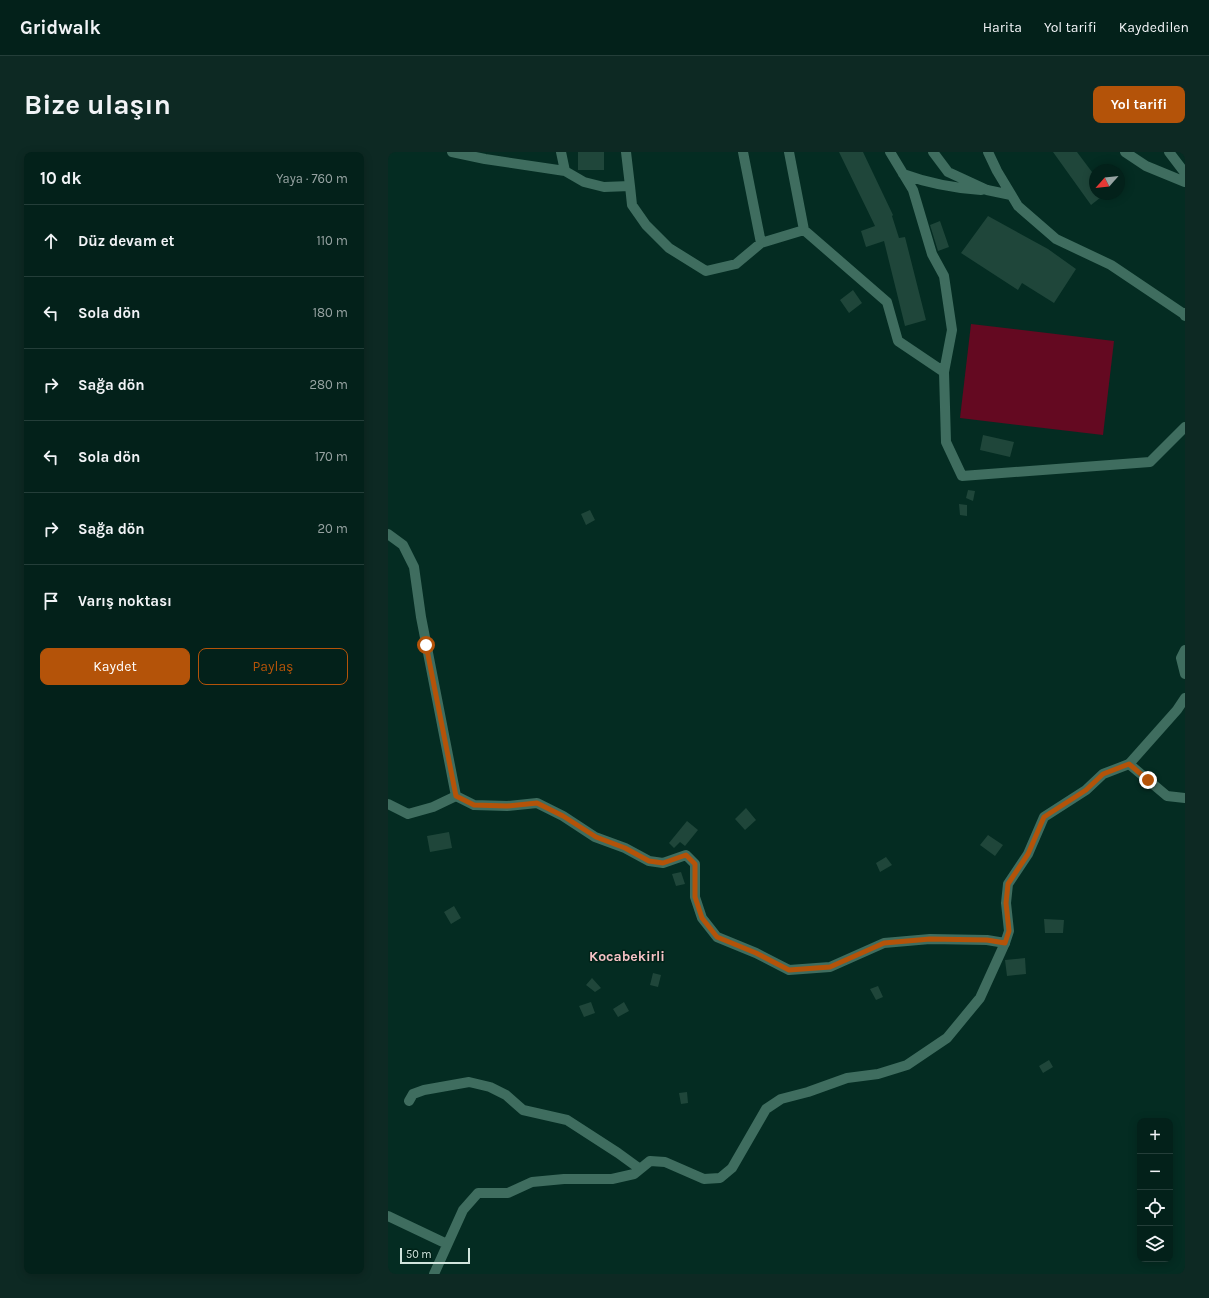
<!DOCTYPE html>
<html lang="tr">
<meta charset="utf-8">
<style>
body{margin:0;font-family:Karla,sans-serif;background:#0d2923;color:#f1f3f6}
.controls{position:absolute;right:12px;bottom:12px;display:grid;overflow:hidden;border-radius:8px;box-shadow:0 2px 10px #0003}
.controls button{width:36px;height:36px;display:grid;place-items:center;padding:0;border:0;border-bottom:1px solid #243e39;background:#03211a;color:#f1f3f6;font:20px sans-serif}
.compass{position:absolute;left:701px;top:12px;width:36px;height:36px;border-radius:50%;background:#03211a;box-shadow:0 2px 10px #0003;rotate:243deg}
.scale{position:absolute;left:12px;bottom:10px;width:70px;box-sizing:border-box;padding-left:4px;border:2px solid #d1e5dd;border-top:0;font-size:11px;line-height:14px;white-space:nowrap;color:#d1e5dd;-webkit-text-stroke:3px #002218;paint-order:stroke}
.stop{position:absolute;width:12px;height:12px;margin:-9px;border:3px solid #b45309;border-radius:50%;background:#fff}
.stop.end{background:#b45309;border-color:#fff;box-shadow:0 1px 4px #0008}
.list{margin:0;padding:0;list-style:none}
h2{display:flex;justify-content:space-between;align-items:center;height:52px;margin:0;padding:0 16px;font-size:17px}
h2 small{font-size:13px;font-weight:400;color:#97a3a2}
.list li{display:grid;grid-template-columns:26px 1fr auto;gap:12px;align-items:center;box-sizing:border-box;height:72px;padding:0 16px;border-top:1px solid #243e39}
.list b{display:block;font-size:15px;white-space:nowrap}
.list em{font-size:13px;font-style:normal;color:#97a3a2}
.actions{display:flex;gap:8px;padding:12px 16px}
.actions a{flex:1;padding:9px 0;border:1px solid #b45309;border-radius:8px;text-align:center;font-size:14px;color:#b45309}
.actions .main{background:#b45309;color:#fff}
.icon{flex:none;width:22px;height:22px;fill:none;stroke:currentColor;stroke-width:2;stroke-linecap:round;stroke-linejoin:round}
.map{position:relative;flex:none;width:797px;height:1122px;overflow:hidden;border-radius:8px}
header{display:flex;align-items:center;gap:24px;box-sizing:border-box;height:56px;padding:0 20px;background:#03211a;border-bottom:1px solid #243e39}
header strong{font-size:19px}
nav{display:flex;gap:22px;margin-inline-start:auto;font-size:14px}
.intro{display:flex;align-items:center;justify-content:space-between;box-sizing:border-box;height:96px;padding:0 24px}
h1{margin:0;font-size:28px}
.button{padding:10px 18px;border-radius:8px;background:#b45309;color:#fff;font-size:14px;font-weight:700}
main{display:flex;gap:24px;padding:0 24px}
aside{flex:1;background:#03211a;border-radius:8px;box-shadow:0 2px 10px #0003}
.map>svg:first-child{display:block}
</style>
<header>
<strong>Gridwalk</strong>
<nav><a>Harita</a><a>Yol tarifi</a><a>Kaydedilen</a></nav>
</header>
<div class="intro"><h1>Bize ulaşın</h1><a class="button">Yol tarifi</a></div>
<main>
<aside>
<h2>10 dk<small>Yaya · 760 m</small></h2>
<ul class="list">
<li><svg class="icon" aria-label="ahead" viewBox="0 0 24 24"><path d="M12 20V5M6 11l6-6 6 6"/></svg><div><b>Düz devam et</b></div><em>110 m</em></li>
<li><svg class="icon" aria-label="left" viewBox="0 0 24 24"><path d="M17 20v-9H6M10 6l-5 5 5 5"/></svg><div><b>Sola dön</b></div><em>180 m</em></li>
<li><svg class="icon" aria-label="right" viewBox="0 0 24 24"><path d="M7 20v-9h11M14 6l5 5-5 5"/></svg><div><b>Sağa dön</b></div><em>280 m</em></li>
<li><svg class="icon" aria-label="left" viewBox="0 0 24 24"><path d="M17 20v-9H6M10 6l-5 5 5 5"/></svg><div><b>Sola dön</b></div><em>170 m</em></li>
<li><svg class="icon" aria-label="right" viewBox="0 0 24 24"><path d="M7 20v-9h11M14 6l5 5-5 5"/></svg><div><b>Sağa dön</b></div><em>20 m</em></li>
<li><svg class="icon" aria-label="arrive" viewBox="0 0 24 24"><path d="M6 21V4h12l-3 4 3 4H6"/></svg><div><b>Varış noktası</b></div></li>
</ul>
<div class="actions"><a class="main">Kaydet</a><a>Paylaş</a></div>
</aside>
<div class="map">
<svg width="797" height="1122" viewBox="0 0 797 1122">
<rect width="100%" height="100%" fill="#042c22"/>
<path fill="#640921" d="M583,172L726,189L715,283L572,266Z"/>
<path fill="#1f463a" d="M190,0H216V18H190Z
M451,0H475L505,63L504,64L511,86L517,85L538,168L517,174L496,89L478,95L473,79L487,74Z
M665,0H689L707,24V42H717L703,53Z
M600,64L660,97L688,117L666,151L634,131L630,138L573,101Z
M552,69L561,95L550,99L542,73Z
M465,138L474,151L461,161L452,148Z
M595,283L626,290L622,305L592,298Z
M580,338L587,339L585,349L578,346Z
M571,352L579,353V364L572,363Z
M202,358L207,368L198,373L193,362Z
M358,656L368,668L357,678L347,667Z
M299,669L310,678L297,694L292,690L286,696L281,691Z
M61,680L64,696L42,700L39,684Z
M600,683L615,693L607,704L592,693Z
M498,705L504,713L492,720L488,711Z
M293,720L297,732L288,734L284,722Z
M66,754L73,766L63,772L56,760Z
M656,767L676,768L675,781H657Z
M637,806L638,822L619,824L617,808Z
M265,821L273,823L270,835L262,833Z
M204,826L213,836L207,840L198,833Z
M490,834L495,845L488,848L482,837Z
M203,850L207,861L196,865L191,854Z
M236,850L241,859L230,865L225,857Z
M661,908L665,915L655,921L651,914Z
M299,940L300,951L293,952L291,941Z"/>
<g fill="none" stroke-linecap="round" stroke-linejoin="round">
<path stroke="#3f6d5f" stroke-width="10" d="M64,0L97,7L177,19L196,30L216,35L242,34L244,53L258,73L281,96L318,119L348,112L373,91L416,78
M173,0L177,19
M238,0L242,34
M355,0L373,91
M401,0L416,78L499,150L510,189L556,220
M502,0L525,38L544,102L556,124L564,178L556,220L558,290L574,324L762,310L797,275
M545,0L560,20L599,38L623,43
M600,0L609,19L630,54L668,87L723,113L796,162
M737,0L758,14L797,30
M781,0L797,21
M515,22C542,32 565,36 593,38
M741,612L779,644L797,646
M0,652L20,662L45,655L68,644
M21,949L25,942L36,938L81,930L102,935L118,943L135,958L179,968L230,1001L252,1017
M0,1064L59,1092
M46,1122L75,1058L90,1041H120L144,1030L176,1027H224L246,1022L262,1009L277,1010L316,1027L332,1026L344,1016L378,957L393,947L420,940L459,926L490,922L519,913L559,886L592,846L617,791"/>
<path stroke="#3f6d5f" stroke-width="10" d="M797,161V164
M0,382L15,393L26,415L33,465L68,644L86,653L119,654L149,651L175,664L207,685L237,696L261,709L275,711L298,703L307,712V745L314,766L329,785L368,801L401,818L442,815L496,791L542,787L599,788L617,791L621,779L618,751L620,732L640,702L656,665L698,638L715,622L741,612L789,558L797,546
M797,498L793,506L797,522"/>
</g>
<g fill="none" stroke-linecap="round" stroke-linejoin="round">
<path stroke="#b45309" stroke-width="5" d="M38,493L68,644L86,653L119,654L149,651L175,664L208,685L237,696L261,709L275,711L298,703L307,712V745L314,766L329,785L368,801L401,818L442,815L496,791L542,787L599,788L617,791L621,779L618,751L620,732L640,702L656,665L698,638L715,622L741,612L760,628"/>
</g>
<g text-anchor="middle" stroke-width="3" stroke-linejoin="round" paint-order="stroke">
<g font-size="14" font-weight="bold" fill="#f7c3c6" stroke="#002218">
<text x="239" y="809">Kocabekirli</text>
</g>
</g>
</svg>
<div class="controls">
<button>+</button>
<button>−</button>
<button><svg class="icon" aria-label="locate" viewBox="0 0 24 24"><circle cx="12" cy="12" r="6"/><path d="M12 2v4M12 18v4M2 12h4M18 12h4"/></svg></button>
<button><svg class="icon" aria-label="layers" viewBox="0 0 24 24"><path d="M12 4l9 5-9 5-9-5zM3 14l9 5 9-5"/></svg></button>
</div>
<svg class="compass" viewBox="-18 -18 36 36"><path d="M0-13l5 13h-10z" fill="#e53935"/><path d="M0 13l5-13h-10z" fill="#97a3a2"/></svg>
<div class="scale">50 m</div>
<div class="stop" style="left:38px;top:493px"></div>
<div class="stop end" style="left:760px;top:628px"></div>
</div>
</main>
